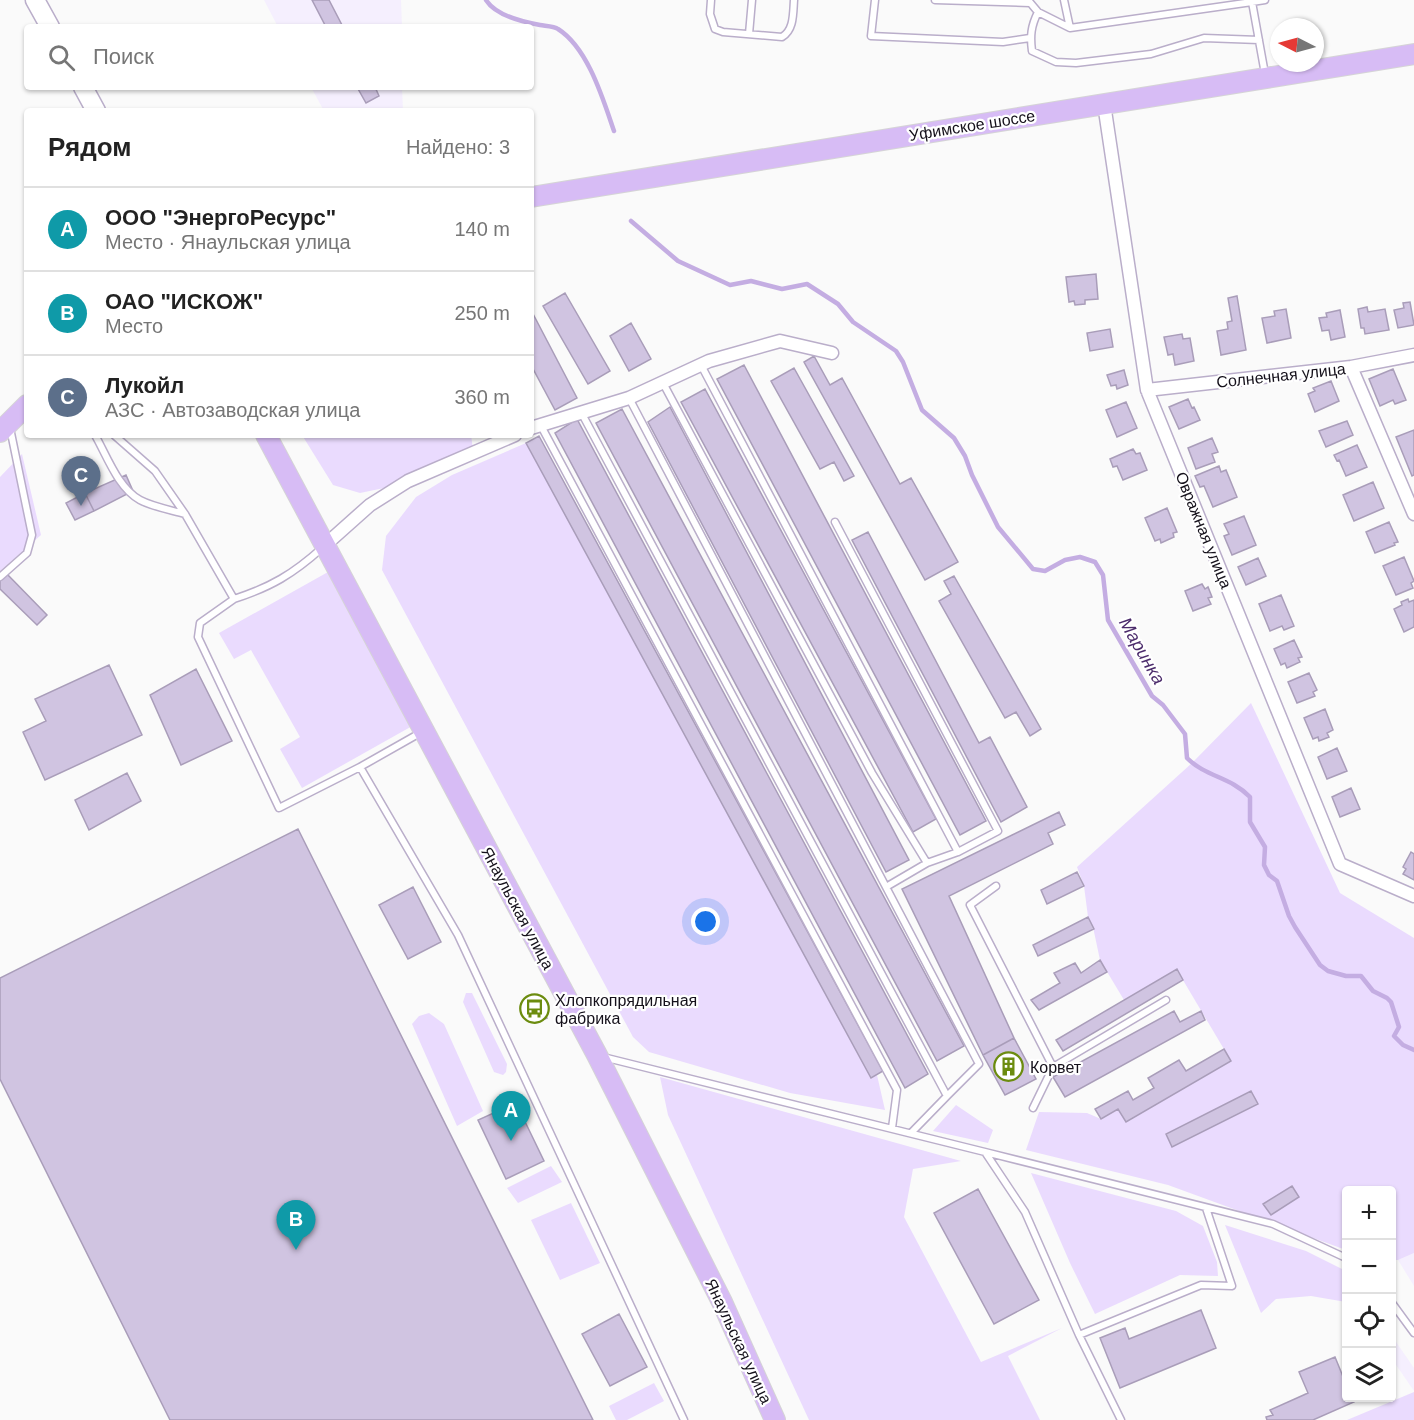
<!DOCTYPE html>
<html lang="ru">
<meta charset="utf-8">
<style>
body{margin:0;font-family:Arial,sans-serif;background:#f2f2f2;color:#222}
.controls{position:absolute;right:18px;bottom:18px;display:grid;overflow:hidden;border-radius:6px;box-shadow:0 2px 4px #0004}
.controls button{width:54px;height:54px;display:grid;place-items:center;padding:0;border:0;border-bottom:2px solid #e0e0e0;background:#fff;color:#222;font:30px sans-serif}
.compass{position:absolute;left:1270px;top:18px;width:54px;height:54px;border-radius:50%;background:#fff;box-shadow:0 2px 4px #0004;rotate:276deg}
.you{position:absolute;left:706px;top:922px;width:21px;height:21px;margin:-15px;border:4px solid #fff;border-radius:50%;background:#1a73e8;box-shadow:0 0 0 9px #1a73e833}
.badge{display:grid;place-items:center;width:39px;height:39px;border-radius:50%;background:#6c8c0f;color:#fff;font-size:20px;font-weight:700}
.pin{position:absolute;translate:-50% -50px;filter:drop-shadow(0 2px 3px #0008)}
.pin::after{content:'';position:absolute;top:32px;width:21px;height:18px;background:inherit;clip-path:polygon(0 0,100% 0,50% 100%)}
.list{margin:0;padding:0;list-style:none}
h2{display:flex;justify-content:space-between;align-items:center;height:78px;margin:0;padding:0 24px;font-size:26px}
h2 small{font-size:20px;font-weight:400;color:#767676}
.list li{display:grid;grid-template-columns:39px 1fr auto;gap:18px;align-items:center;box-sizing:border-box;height:84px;padding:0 24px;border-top:2px solid #e0e0e0}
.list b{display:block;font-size:22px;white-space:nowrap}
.list p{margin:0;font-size:20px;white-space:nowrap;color:#767676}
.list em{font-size:20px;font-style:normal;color:#767676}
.icon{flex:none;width:33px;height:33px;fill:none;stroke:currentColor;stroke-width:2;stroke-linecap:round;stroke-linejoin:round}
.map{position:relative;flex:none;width:1414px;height:1420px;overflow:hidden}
.search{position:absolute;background:#fff;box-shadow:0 2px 4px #0004;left:24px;top:24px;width:510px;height:66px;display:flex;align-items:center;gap:15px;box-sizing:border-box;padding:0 21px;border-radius:6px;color:#767676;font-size:22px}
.panel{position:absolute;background:#fff;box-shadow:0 2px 4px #0004;left:24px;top:108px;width:510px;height:330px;border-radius:6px}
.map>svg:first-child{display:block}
</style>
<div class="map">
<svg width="1414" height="1420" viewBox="0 0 1414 1420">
<rect width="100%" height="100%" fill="#fafafa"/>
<path fill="#f5effe" d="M264,0H401L402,27H278Z
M311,87H402L403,111H324Z
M1414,1253V1286L1398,1260Z
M1392,1336L1414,1368V1391L1392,1359Z"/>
<path fill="#eadbfe" d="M302,435H471L473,449L389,487L360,493L333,485Z
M526,443L871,1078L877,1075L885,1110L790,1093L649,1052L633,1037L382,570L386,536L416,497L452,475Z
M22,454L41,535L0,571V477Z
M328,572L414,725L302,788L280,749L300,737L251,650L234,659L219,633Z
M1251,703L1340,893L1414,938V1253L1398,1260H1392V1190H1346V1250L1168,1185L1026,1150L1039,1112L1087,1113L1101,1119L1118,1109L1126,1122L1231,1061L1177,970L1124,1000L1100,960L1093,927L1088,917L1084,886L1077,867L1192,763Z
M466,993H472L507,1064L506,1072L503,1075L494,1072L463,1002Z
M429,1013L444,1024L483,1111L457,1126L412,1024L419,1016Z
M660,1077L961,1161L913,1169L904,1217L981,1362L1062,1328L1008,1356L1040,1420H809L668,1115Z
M956,1105L993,1130L988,1143L933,1131Z
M551,1166L562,1182L518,1203L507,1188Z
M1031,1173L1176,1211L1203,1226L1217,1262L1218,1276L1180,1275L1095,1314L1070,1263Z
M571,1203L600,1263L560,1280L531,1220Z
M1225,1225L1306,1251L1346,1271V1302L1311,1296L1276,1299L1261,1313Z
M654,1383L664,1401L627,1420H616L609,1406Z
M1414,1392V1420H1347Z"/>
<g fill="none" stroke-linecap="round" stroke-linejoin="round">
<path stroke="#c4ade2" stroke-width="4.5" d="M486,0C496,16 523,22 540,25C546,26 554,26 558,29C588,48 603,99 614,131
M631,221L678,261L730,285L751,281L782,289L807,284L838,304L853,322L896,351L903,362L922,410L954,438L965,456L972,475L998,527L1033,569L1045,571L1065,560L1080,557L1095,562L1103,575L1108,620L1152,696L1163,705L1185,734L1187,758C1206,777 1231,777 1250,797V822L1265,847L1264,865L1269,875L1277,881L1289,916L1295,927L1320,965L1328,971L1346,976H1361L1373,991L1387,998L1391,1002L1399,1027L1394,1036L1403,1045L1414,1050"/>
</g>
<path fill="#d0c4e1" stroke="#a99db9" stroke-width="1.5" d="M312,0H329L343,27H326Z
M357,87H375L379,96L366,103Z
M1096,274L1098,299L1085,300V304L1075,305L1074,301L1069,302L1066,277Z
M565,293L610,371L588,384L543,306Z
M1237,296L1246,350L1221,355L1217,331L1228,329L1227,322L1232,321L1228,298Z
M1410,302L1414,325L1398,328L1394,310L1404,308L1403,303Z
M1367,307L1368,312L1385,309L1389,330L1365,334L1364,328H1361L1358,309Z
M1286,309L1291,338L1267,343L1262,318L1275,316L1274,311Z
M531,310L577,398L555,410L531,365Z
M1340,310L1345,337L1331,340L1329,330L1322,331L1319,318L1327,317L1326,313Z
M631,323L651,359L629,371L610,336Z
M1110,329L1113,347L1090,351L1087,333Z
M1182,334L1183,339L1190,338L1194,361L1175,365L1173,354L1168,355L1164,337Z
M814,356L830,385L842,378L900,484L911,478L958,562L925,580L804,362Z
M744,365L986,821L960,835L717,379Z
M794,368L854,476L844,481L834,462L820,469L771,381Z
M1393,369L1406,400L1395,404L1393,400L1380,406L1369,379Z
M1124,370L1128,385L1117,389L1116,385L1111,386L1107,375Z
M1331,381L1339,401L1315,412L1308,394L1315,391L1313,388Z
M705,389L936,819L913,832L681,402Z
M1188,399L1192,408L1194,407L1200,420L1179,429L1169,407Z
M1126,402L1137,428L1117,437L1106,410Z
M670,407L909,860L886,872L648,422Z
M622,409L964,1046L937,1061L596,423Z
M577,419L928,1074L905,1088L555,433Z
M1347,421L1353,435L1326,447L1319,431Z
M1414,430V475L1412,476L1396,437Z
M539,436L883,1071L871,1078L526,443Z
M1212,438L1218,452L1212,454L1215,462L1196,469L1188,448Z
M1357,445L1367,467L1346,476L1339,460L1337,461L1334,455Z
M1133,449L1136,454L1140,453L1147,470L1123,480L1117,466L1113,467L1110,459Z
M1219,466L1221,472L1226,470L1237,497L1213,507L1204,486L1200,487L1195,476Z
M126,475L133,491L94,511L85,493Z
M1373,482L1384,508L1354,521L1343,495Z
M85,493L94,511L75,520L66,503Z
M1167,508L1177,532L1173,533L1174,537L1161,543L1160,539L1155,541L1145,518Z
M1244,516L1256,545L1232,555L1224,536L1229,534L1224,524Z
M1389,522L1398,542L1394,543L1395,545L1375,553L1366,532Z
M868,532L979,743L990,737L1027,807L1001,822L852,540Z
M1404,557L1414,581L1411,583L1413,588L1396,595L1383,566Z
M1258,558L1266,576L1246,585L1238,567Z
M7,574L47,615L37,625L0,589V581Z
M954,576L1041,729L1030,736L1016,712L1005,718L939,601L951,594L944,581Z
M1202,584L1205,589L1208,587L1212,597L1208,598L1211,604L1193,611L1185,591Z
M1281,595L1294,626L1284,630L1282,626L1270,631L1259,604Z
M1408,599L1409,602L1414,600V627L1404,632L1394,609L1402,605L1401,602Z
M1294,640L1302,657L1298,658L1300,662L1287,668L1285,663L1281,665L1274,649Z
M109,665L142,735L45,780L23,732L46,721L35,699Z
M196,669L232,741L181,765L150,695Z
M1309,673L1317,690L1313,692L1315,696L1297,703L1288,682Z
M1325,709L1333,730L1327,733L1329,737L1319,741L1318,737L1313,739L1304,718Z
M1337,748L1347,771L1327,779L1318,757Z
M127,773L141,801L89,830L75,800Z
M1351,788L1360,809L1340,817L1332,797Z
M1059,812L1065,825L1048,833L1053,844L949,896L1014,1038L983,1055L902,889Z
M298,829L593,1420H170L0,1079V978Z
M1411,852L1414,854V880L1403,874L1406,869L1403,867Z
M1077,872L1084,886L1047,904L1041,890Z
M413,887L441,942L408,959L379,905Z
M1088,917L1094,929L1038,956L1033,945Z
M1100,960L1107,972L1039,1010L1031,1000L1060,983L1054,973L1075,963L1081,973Z
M1177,969L1183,980L1063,1051L1056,1040Z
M537,997L547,1018L535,1023L525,1003Z
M1174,1011L1180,1022L1201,1011L1205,1020L1065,1097L1053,1077Z
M1014,1038L1036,1079L1005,1095L983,1055Z
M1224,1049L1231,1061L1126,1122L1118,1109L1101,1119L1095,1109L1128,1091L1133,1100L1154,1088L1148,1078L1179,1060L1186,1071Z
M1251,1091L1258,1104L1172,1147L1166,1134Z
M516,1103L544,1161L506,1179L478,1120Z
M1292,1186L1299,1197L1271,1215L1263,1204Z
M978,1189L1039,1300L994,1324L934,1213Z
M1201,1310L1216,1348L1120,1388L1100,1338L1125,1328L1129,1339Z
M619,1314L647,1367L610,1386L582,1334Z
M1335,1357L1346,1384V1398H1352L1354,1402L1313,1420H1267L1266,1417L1273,1415L1270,1410L1308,1393L1299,1372Z"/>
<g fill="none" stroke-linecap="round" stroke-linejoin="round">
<defs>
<path id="service" d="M711,0L710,14L715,29L723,32L782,37C794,30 793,14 794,0
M875,0L871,36L1003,42L1030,38
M935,0L1030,3
M1028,0L1038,12L1070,28L1252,2
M1064,0L1070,28
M1038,12C1031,26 1030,36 1032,51L1056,62L1076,63L1151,54L1204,38L1259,40
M749,34L752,0
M1265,74L1252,2L1265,0
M701,365L958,852L927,863
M663,383L872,773L927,863L886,887
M629,398L979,1064L947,1096
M581,412L947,1096L911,1133
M540,424L897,1090L892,1128
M95,435C107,456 118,488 140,500C153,507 171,510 185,514
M114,435L155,471L185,514L234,599C271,587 293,574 322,548
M835,522L998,831L958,852
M0,577L27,553L32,535L10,428
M234,599L200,623L198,637L279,808L360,767
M420,733L360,767L458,935L684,1420
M996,886L970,905L1053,1067
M603,1057L985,1152
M1033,1108L1053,1067L1166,1000
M1206,1208L1232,1286L1201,1285L1079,1335L1025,1212L985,1152L1273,1224L1346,1258
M1392,1303L1414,1333
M1079,1335L1121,1420"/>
<path id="minor" d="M1104,104L1147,390L1340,864L1414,896
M1351,367L1414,514
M1147,390L1351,367L1414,355
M531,428L629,398L709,361L780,341L832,353
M324,546L370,505L408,481L515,435"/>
<path id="secondary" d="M35,0L50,27
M83,87L96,111"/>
<path id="primary" d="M531,197L1414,54
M0,432L27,405
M266,435L597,1055L722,1302L775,1420"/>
</defs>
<use href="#service" stroke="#baaeca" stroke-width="9"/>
<use href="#minor" stroke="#baaeca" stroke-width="15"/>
<use href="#secondary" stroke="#baaeca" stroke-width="21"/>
<use href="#primary" stroke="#d5d4d6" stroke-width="22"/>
<use href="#service" stroke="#fff" stroke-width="6"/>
<use href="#minor" stroke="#fff" stroke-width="12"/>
<use href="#secondary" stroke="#fff" stroke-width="18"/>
<use href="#primary" stroke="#d7bcf5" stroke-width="20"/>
</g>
<defs>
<symbol id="bus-ring" viewBox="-11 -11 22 22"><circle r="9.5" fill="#fff" stroke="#6c8c0f" stroke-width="1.5"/><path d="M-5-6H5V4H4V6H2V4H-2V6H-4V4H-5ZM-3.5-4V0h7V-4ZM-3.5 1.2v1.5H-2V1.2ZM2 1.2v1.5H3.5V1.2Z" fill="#6c8c0f"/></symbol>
<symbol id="building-ring" viewBox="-11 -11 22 22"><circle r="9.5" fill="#fff" stroke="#6c8c0f" stroke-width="1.5"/><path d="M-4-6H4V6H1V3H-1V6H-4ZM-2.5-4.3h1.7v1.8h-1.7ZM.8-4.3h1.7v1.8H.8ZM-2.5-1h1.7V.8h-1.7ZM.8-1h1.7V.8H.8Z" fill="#6c8c0f"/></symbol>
</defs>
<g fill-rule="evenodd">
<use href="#bus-ring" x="518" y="992" width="33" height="33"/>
<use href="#building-ring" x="992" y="1050" width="33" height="33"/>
</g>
<g text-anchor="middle" stroke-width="4.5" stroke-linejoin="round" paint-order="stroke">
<g font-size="16" fill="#15111b" stroke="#fff">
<text transform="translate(972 125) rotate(-9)" y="6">Уфимское шоссе</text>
<text transform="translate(1281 375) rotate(-6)" y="6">Солнечная улица</text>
<text transform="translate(1204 530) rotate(68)" y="6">Овражная улица</text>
<text transform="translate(518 908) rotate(62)" y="6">Янаульская улица</text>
<text transform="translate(739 1341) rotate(65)" y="6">Янаульская улица</text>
</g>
<g font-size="16" fill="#15111b" stroke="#fff" text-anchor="start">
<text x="555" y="1006">Хлопкопрядильная<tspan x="555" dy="18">фабрика</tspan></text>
<text x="1030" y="1073">Корвет</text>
</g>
<g font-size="18" font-style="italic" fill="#4b2b6b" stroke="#fff">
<text transform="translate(1142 651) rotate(60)" y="6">Маринка</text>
</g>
</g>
</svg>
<div class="controls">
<button>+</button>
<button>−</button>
<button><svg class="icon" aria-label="locate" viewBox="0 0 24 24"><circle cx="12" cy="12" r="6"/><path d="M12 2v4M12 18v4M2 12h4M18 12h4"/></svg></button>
<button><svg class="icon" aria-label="layers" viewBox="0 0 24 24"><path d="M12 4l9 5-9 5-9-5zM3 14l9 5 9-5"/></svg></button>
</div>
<svg class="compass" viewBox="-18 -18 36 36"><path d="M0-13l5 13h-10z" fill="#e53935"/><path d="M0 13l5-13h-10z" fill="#767676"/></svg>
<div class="you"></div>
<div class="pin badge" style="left:511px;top:1141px;background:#0f9aa8">A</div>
<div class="pin badge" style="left:296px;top:1250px;background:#0f9aa8">B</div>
<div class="pin badge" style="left:81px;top:506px;background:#5c6f8a">C</div>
<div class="search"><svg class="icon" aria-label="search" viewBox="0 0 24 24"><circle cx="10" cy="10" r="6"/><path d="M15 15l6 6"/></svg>Поиск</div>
<section class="panel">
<h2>Рядом<small>Найдено: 3</small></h2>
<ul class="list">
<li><span class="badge" style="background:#0f9aa8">A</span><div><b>ООО &quot;ЭнергоРесурс&quot;</b><p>Место · Янаульская улица</p></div><em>140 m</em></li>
<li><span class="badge" style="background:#0f9aa8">B</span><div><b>ОАО &quot;ИСКОЖ&quot;</b><p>Место</p></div><em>250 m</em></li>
<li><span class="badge" style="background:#5c6f8a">C</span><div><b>Лукойл</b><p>АЗС · Автозаводская улица</p></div><em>360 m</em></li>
</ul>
</section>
</div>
